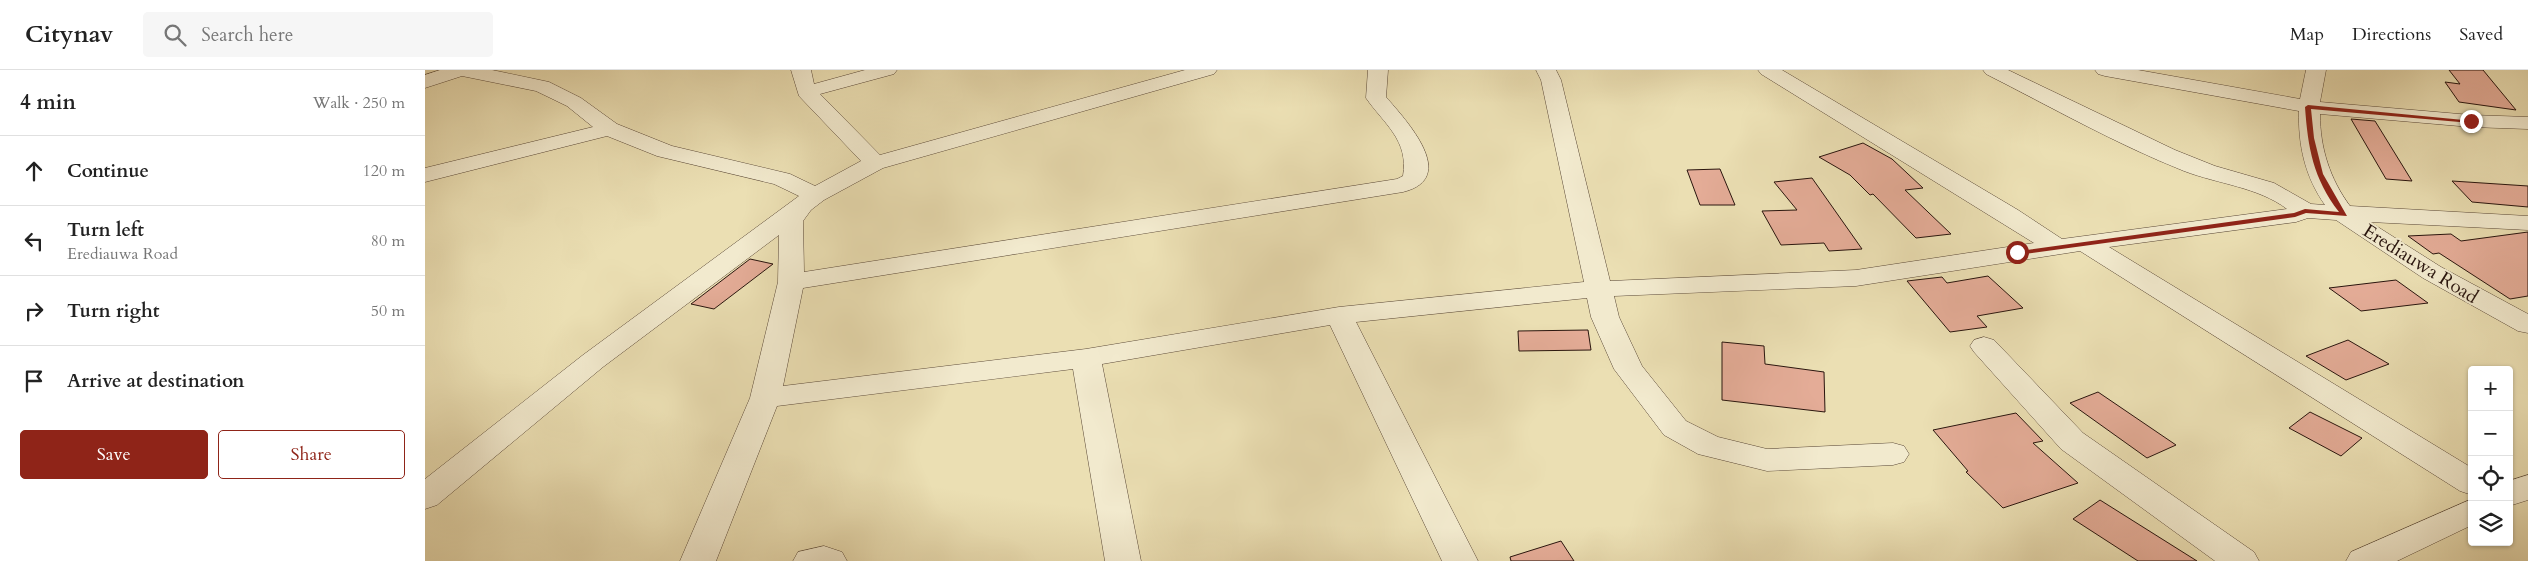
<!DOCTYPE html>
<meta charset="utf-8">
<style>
body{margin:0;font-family:Cardo,serif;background:#f6f6f6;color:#222}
.controls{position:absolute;right:15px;bottom:15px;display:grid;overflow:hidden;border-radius:5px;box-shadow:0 1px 4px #0004}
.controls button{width:45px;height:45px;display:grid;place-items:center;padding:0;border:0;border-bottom:1px solid #e0e0e0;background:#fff;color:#222;font:25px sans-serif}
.stop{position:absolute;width:15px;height:15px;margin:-11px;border:4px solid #8f2418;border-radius:50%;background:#fff}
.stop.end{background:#8f2418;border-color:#fff;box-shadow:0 1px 5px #0008}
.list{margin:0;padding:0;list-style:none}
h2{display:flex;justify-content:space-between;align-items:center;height:65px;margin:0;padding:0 20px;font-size:21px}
h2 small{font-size:16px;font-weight:400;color:#767676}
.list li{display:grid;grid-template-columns:32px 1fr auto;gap:15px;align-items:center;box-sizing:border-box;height:70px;padding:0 20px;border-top:1px solid #e0e0e0}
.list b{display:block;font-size:19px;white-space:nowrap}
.list p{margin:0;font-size:16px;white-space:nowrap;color:#767676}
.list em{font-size:16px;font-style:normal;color:#767676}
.actions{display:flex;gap:10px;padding:15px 20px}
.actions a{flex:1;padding:11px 0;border:1px solid #8f2418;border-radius:5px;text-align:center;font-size:18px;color:#8f2418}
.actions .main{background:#8f2418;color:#fff}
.icon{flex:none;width:28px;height:28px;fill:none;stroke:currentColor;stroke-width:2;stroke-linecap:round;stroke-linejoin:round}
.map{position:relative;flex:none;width:2103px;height:491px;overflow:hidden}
header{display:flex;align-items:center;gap:30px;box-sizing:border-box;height:70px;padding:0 25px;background:#fff;border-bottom:1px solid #e0e0e0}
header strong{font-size:24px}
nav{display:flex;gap:28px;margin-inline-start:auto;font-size:18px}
.search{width:350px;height:45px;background:#f6f6f6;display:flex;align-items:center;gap:12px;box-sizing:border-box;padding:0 18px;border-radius:5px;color:#767676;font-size:19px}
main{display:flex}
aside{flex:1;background:#fff}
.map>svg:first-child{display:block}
</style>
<header>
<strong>Citynav</strong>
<div class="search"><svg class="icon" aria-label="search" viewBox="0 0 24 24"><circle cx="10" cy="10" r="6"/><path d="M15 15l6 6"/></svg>Search here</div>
<nav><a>Map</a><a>Directions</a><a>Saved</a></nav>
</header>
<main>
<aside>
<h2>4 min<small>Walk · 250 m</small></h2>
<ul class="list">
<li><svg class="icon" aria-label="ahead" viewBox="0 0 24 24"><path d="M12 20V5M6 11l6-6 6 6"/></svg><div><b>Continue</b></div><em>120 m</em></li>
<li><svg class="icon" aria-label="left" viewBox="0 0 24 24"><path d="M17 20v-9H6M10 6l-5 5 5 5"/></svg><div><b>Turn left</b><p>Erediauwa Road</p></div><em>80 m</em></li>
<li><svg class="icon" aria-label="right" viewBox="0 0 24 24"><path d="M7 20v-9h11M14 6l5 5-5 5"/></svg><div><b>Turn right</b></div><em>50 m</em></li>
<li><svg class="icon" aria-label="arrive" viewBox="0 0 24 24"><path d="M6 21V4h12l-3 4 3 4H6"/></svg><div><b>Arrive at destination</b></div></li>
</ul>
<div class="actions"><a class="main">Save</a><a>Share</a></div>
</aside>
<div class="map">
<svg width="2103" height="491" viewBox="0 0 2103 491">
<rect width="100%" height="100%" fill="#ebdfb3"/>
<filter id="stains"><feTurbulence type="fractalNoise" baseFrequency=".004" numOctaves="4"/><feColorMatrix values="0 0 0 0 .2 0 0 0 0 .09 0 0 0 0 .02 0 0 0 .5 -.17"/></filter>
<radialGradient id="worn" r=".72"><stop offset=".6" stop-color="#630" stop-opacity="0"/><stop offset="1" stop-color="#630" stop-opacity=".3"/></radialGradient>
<path fill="#e4ac97" stroke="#29150e" d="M2024,0H2058L2091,40L2034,32L2020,12L2035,14Z
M1926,49L1950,51L1987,111L1961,109Z
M1438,73L1467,89L1498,118L1480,120L1526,164L1491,168L1448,124L1445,125L1425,105L1394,87Z
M1295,99L1310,135H1275L1262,100Z
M1387,108L1437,179L1404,181L1399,173L1356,175L1337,141L1372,140L1349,112Z
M2027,111L2103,116V137L2047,132Z
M2103,162V226L2085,229L2014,183L2008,184L1983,166L2026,164L2036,171Z
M325,189L348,194L289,239L266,234Z
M1563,206L1598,238L1552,246L1562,257L1525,262L1482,211L1517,207L1522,213Z
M1971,210L2003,233L1936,241L1904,218Z
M1163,260L1166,280L1094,281L1093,261Z
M1923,270L1964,294L1921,310L1881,286Z
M1297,272L1339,276L1340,294L1399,302L1400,342L1297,330Z
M1673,322L1751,375L1722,388L1645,333Z
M1885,342L1937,368L1916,386L1864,358Z
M1591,343L1618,371L1608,373L1653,413L1578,438L1541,402L1543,401L1508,360Z
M1675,430L1772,491H1713L1648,449Z
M1136,471L1149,491H1086L1085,487Z"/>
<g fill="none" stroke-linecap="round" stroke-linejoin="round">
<defs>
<path id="minor" d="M15,0H67L124,12L156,28L192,54L247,76L365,104L390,116L436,91L374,26L366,0H386L389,14L440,0H472L469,4L395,24L455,85L760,0H792L789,4L458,98L399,130L386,140L378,151L379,202L972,109L978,106C984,70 959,54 941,28L943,0H963L961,27C981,50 1035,108 978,122L378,218L358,316L661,279L914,237L1159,212L1116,10L1111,0H1131L1136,10L1185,211L1431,200L1609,173L1336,4L1333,0H1357L1593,140L1637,169L1862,139C1833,117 1793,114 1759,101C1691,74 1626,37 1561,4L1558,0H1583L1750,80L1790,96L1849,113L1886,134L1900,135C1880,107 1873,75 1874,41L1680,6L1673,4L1670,0H1713L1875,29L1881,0H1901L1895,32L2046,45L2103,47V59L2046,57L1895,44C1895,78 1905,109 1925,136L2103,146V160L1945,152L2016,197L2103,244V263L2093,261L1998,208L1911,150L1883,148L1871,152L1684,177L2047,398V425L2035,421L1655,181L1431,216L1189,226L1194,247L1217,296L1261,351L1293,367L1342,379L1468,373L1479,376L1484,384L1479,392L1468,395L1342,401L1273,384L1239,365L1189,299L1166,247L1162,228L931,252L1053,491H1017L905,255L677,294L716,491H680L648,299L352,336L291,491H255L325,328L353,212L354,165L178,297L12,435L0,439V409L158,285L374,126L349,114L232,86L182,66L0,112V98L168,57L142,36L111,21L37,6L0,18V5Z
M1559,267L1569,270L1658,363L1829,482L1834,491H1790L1636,379L1549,282L1545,276L1549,270Z
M2103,405V430L2084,436V411Z
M2047,429V455L1972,491H1921L1926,482Z
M399,476L417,482L422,491H368L373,482Z"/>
</defs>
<use href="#minor" stroke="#5a4837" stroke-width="1"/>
<use href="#minor" fill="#f2eace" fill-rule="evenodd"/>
</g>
<path fill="#8f2418" d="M1883,35L2049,51L2046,53L1886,39L1889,68L1898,104L1922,146L1881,143L1870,147L1592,185L1588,182L1869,143L1880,139L1914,142C1888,108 1883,78 1880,37Z"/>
<g text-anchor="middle" stroke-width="4" stroke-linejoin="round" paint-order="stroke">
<g font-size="19" fill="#29150e" stroke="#f2eace">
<text transform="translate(1996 193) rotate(32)" y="7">Erediauwa Road</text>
</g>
</g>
<rect width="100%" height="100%" filter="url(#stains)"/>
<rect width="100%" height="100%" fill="url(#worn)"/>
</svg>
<div class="controls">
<button>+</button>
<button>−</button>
<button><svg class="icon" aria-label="locate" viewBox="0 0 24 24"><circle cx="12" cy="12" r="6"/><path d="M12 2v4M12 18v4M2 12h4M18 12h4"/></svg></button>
<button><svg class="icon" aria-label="layers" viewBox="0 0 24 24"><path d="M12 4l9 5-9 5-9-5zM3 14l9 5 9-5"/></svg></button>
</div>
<div class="stop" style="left:1592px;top:182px"></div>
<div class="stop end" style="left:2046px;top:51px"></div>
</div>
</main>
